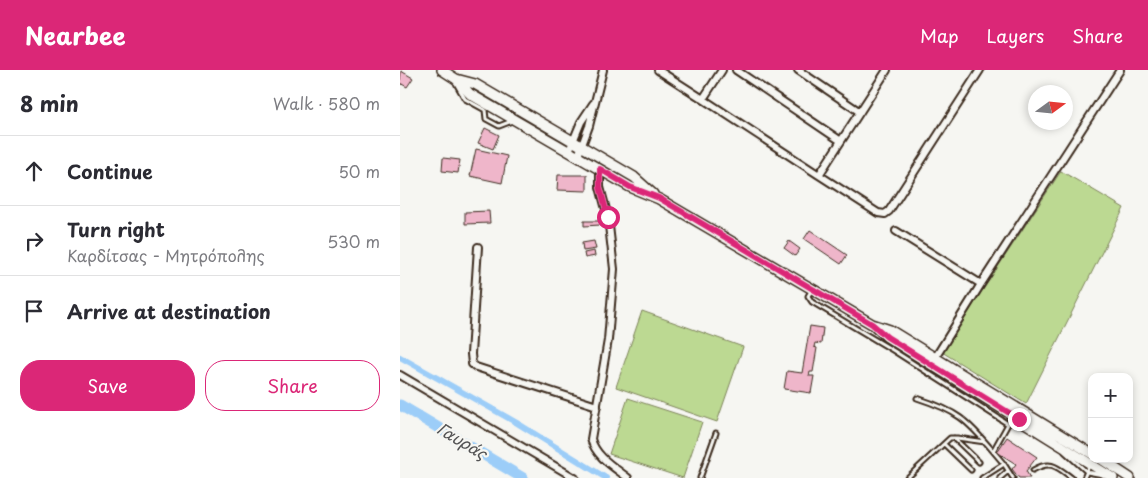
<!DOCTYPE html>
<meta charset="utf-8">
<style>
body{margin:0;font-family:"Playpen Sans",sans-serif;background:#f2f2f3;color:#2b2b33}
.controls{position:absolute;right:15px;bottom:15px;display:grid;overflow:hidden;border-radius:10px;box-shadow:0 2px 8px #0003}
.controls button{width:45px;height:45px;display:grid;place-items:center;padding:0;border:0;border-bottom:1px solid #e1e1e2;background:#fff;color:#2b2b33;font:25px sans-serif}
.compass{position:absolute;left:628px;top:15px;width:45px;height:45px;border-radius:50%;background:#fff;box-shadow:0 2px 8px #0003;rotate:75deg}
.stop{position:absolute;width:15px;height:15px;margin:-11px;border:4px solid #db2777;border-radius:50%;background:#fff}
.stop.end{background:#db2777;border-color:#fff;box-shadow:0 1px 5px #0008}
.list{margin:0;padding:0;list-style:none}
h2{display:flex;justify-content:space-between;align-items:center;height:65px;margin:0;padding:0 20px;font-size:21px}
h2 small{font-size:16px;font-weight:400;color:#7c7c81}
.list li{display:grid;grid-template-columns:32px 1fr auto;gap:15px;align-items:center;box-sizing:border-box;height:70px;padding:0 20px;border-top:1px solid #e1e1e2}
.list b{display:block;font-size:19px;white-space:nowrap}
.list p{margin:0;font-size:16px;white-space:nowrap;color:#7c7c81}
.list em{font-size:16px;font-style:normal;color:#7c7c81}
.actions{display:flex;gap:10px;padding:15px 20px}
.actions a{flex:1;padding:11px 0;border:1px solid #db2777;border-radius:20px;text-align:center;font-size:18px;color:#db2777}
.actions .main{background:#db2777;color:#fff}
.icon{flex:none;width:28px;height:28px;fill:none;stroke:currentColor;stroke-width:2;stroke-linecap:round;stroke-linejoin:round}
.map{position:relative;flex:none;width:748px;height:408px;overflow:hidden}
header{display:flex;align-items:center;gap:30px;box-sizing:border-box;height:70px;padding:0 25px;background:#db2777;color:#fff}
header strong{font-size:24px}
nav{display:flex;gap:28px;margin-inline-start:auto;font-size:18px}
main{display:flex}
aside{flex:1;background:#fff}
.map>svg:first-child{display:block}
</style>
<header>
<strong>Nearbee</strong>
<nav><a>Map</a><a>Layers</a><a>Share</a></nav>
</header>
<main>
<aside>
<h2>8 min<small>Walk · 580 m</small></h2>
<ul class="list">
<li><svg class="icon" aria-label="ahead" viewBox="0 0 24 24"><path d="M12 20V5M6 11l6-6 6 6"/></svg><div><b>Continue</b></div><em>50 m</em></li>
<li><svg class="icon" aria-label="right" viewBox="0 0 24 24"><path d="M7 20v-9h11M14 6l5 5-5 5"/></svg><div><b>Turn right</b><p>Καρδίτσας - Μητρόπολης</p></div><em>530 m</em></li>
<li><svg class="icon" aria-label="arrive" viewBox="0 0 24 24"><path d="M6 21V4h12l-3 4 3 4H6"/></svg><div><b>Arrive at destination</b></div></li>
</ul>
<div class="actions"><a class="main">Save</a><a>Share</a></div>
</aside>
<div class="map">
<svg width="748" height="408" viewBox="0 0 748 408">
<rect width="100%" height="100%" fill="#f6f6f2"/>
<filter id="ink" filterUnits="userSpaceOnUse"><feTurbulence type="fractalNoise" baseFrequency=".02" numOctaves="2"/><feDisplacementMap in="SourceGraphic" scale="10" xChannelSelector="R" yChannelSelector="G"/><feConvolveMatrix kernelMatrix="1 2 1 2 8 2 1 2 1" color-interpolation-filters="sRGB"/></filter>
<g filter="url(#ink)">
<path fill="#bcd992" stroke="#7c8258" d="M661,101L724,138L626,334L542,282Z
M242,241L343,277L317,352L216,317Z
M228,328L302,352L283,408L209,384Z"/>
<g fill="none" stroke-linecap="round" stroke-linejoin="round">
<path stroke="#9ccdf8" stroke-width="6" d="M0,287L117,353L206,408"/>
<path stroke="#9ccdf8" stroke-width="11" d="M0,335L123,408"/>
</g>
<path fill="#efb6ca" stroke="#3b2a1e" d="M1,1L13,8L7,17L0,13Z
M85,58L99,65L93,79L78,73Z
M76,79L107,86L102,113L70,106Z
M43,88L60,90L58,103L42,101Z
M158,105H187V121L157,120Z
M89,141L90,153L65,154V142Z
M184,151H200V155L184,156Z
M410,160L447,185L441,194L404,169Z
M194,171L196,179L183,181L182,173Z
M389,171L400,179L395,186L384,178Z
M194,181L195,186L185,188L184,183Z
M410,256L423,258L421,274L415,273L414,277L417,278L413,302H410L409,306H414L411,323L384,319L387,301L402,303Z
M607,367L637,387L626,401L630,408H619L612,399L616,394L597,382Z"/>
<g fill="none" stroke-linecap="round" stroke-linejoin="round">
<defs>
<path id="service" d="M57,15L65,29L85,40
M85,40L86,49L99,56L112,51
M411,221L408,226L412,232L494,281L608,354
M517,328C557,341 566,349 593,381
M554,368L579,392
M544,374L571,400
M665,382L687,402L703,405
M604,394L613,408
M633,400C651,390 656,396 672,408
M300,408L316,363
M507,408L550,368H557L585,372
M582,408L604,394L593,381L608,354L615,350
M600,408L608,401
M684,408L692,389"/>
<path id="minor" d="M258,0L303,29
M322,0L303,29L419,105L487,0
M336,0L441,71
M398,0L460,42
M169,81L181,52L193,34
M178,86L189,56L203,0
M200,99V117L208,147L214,199L208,270L191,369C196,387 214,397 228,408
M419,105L478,143L485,144L489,141L580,0
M496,161L581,214
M78,177L71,284L72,294L76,297L197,336
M535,288L581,214L720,0
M0,305L175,408"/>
<path id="secondary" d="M42,0L56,9L75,14L234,107L253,124
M56,9L70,24L230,117L259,129L472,254L490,260L692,384
M475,256L487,267L713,408
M701,389L730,408"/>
</defs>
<use href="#service" stroke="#3b2a1e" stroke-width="7"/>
<use href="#minor" stroke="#3b2a1e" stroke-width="10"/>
<use href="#secondary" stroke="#3b2a1e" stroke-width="12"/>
<use href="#service" stroke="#f6f6f2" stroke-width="3"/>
<use href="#minor" stroke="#f6f6f2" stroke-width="6"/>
<use href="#secondary" stroke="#f6f6f2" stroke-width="9"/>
</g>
</g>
<g fill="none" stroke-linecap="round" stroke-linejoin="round" filter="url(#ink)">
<path stroke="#db2777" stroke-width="6" d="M208,147L200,117V99L230,117L259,128L472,254L487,267L619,349"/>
</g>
<g text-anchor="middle" stroke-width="4.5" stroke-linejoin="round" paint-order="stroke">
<g font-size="16" font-style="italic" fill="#535354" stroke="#f6f6f2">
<text transform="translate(62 371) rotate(31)" y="6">Γαυράς</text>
</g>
</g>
</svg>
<div class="controls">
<button>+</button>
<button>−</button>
</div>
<svg class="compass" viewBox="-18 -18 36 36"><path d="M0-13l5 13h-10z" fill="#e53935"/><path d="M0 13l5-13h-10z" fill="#7c7c81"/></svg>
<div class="stop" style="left:208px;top:147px"></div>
<div class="stop end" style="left:619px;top:349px"></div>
</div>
</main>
